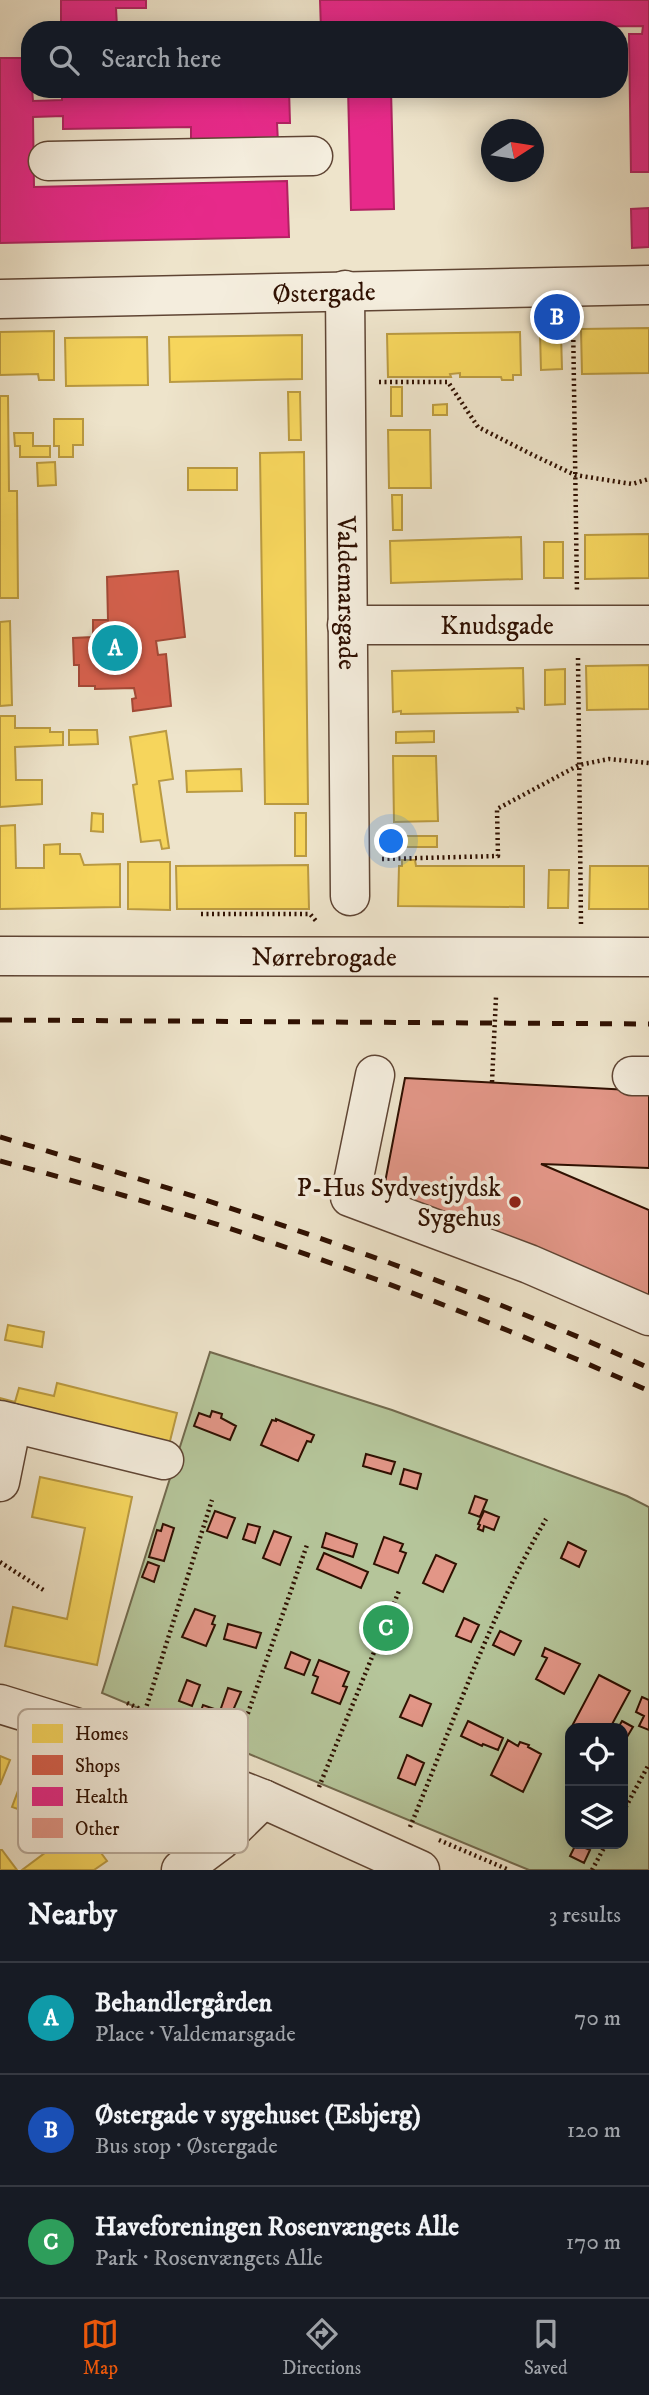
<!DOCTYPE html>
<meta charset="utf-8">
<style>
body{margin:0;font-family:"IM FELL DW Pica",serif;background:#242831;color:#f1f3f6}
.controls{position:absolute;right:21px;bottom:21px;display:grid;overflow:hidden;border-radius:14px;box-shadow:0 4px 18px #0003}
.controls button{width:63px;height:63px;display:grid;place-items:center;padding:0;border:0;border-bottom:2px solid #363941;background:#171b24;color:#f1f3f6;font:35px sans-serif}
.compass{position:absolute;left:481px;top:119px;width:63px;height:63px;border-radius:50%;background:#171b24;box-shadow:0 4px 18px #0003;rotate:78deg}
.you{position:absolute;left:392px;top:842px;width:24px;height:24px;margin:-18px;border:5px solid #fff;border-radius:50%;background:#1a73e8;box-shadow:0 0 0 10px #1a73e833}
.badge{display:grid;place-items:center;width:46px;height:46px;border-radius:50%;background:#ea580c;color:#fff;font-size:23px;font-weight:700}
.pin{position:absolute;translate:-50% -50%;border:4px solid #fff;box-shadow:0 2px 7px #0006}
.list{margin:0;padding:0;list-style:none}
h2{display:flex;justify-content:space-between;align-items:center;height:91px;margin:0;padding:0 28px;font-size:30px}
h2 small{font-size:23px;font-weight:400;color:#9ea1a6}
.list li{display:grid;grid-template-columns:46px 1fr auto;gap:21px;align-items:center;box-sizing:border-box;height:112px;padding:0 28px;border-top:2px solid #363941}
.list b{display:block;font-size:26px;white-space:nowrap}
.list p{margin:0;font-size:23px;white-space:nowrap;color:#9ea1a6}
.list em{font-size:23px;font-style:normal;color:#9ea1a6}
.icon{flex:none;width:38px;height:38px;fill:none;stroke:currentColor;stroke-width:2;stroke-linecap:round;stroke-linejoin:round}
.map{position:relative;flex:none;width:649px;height:1870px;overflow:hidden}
.search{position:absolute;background:#171b24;box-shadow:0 4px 18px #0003;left:21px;right:21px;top:21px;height:77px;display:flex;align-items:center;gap:18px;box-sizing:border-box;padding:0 24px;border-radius:28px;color:#9ea1a6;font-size:26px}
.sheet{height:427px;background:#171b24}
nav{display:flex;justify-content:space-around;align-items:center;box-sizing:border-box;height:98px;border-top:2px solid #363941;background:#171b24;font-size:19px;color:#9ea1a6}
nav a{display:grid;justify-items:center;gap:4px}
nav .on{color:#ea580c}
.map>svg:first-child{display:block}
</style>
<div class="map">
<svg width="649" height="1870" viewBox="0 0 649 1870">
<rect width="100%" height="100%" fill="#eee4cb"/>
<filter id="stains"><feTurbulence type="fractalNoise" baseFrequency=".00286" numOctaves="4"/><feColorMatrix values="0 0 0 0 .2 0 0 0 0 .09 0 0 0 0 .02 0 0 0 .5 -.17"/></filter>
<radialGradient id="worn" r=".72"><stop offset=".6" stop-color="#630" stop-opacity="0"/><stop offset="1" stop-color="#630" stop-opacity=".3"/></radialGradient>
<path fill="#b5c59a" stroke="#726a4e" stroke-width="2" fill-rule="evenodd" d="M210,1352L392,1410L627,1496L649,1507V1870H529L102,1693ZM570,1728H623V1844H570Z"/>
<path fill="#f6d55c" stroke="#ba9a41" stroke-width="2" d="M649,328V373L582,374L581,329Z
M54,331V380H39L38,374L0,375V332Z
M520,332L521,375H513V380H502L501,377H460V373L450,374L451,377H388L387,334Z
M540,333H561L562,369L541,370Z
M302,335V379L170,382L169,337Z
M147,337L148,385L66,386L65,338Z
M391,387H402V416H391Z
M288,392H300L301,440H289Z
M0,396H8L9,491H17L18,598H0Z
M447,404V415H433V405Z
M54,419H83V445H73V457H59V446H54Z
M388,430H430L431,488H389Z
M14,433H33V446H50V457H20V446H15Z
M304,452L308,804H265L260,453Z
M55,462L56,485L38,486L37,463Z
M188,468H237V490H188Z
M392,495H402V530H393Z
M649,534V578L585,579V535Z
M521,537L522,579L391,583L390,541Z
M544,542H563V578H544Z
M10,621L12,705L0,706V622Z
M649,665V709L587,710L586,666Z
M523,668L524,709L517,708L518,712L401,714V711L393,712L392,671Z
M565,669V704L545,705V670Z
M0,716H15V728H50V732H63V745L15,747L16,780H42V804L0,807Z
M69,730H97L98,744L69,745Z
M166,731L173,779L159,781L169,848L162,849L160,840L141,842L133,785L137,784L130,737Z
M434,731V742L396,743V732Z
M393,756H436L438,821L394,822Z
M241,769L242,791L187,792L186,771Z
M92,813L103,814V832L91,831Z
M295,813H306V856H295Z
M15,825L16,868H44V845L60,844V854H80L84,865L120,864V907L0,909V826Z
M398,836H437V847H398Z
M402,860H415L416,866H524V907L398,906L399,866H402Z
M128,862H170V910L128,909Z
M308,865L309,909H177L176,866Z
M590,866H649V909H589Z
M549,870H569L568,908H548Z
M8,1325L44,1332L42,1347L5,1340Z
M57,1383L177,1413L167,1453L0,1412V1398L15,1402L19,1388L54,1396Z
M40,1477L132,1497L97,1665L5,1646L13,1607L67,1619L85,1528L32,1517Z
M0,1756L10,1760L0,1785Z
M28,1764L51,1772L52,1768L66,1772L65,1777L70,1779L64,1794L77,1799L67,1826L45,1838L51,1821L12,1807Z
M81,1826L107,1861L94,1870H22Z
M0,1850H2L17,1870H0Z"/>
<path fill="#d6604d" stroke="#a44836" stroke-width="2" d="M178,571L185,637L156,641L158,655L166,654L171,706L133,711L132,699L136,698L134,688L95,689V686H79V665H74L73,638L93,637V620H108L107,577Z"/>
<path fill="#e7298a" stroke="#b02261" stroke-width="2" d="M61,0H146V8H116L117,27H137V30H61Z
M320,0H649V172H631L629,34H642L643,26L321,30Z
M0,58H30V89H32L33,101L62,100V89H289L290,123H277L278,142L191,143V127L63,129V116L33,117L34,187L287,181L289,237L0,243Z
M348,89H391L394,209L351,210Z
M649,208V247L632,248L631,209Z"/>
<path fill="#e29687" stroke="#2f1001" stroke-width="2" d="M405,1078L649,1091V1168L541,1164L649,1210V1313L383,1193Z
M212,1411L222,1414L221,1418L236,1426L230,1440L194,1426L199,1413L210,1417Z
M276,1419L314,1435L311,1442L307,1441L298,1461L261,1445L272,1420L276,1421Z
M366,1454L395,1462L391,1474L363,1466Z
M404,1469L421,1474L417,1489L400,1484Z
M475,1496L487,1500L480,1517L469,1513Z
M215,1511L235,1518L227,1538L207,1531Z
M484,1511L499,1517L494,1530L484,1526L483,1531L478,1529L480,1525L478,1524Z
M163,1524L174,1528L164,1561L149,1557L157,1530L161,1531Z
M248,1524L260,1527L255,1543L243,1539Z
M274,1531L291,1537L280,1565L263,1558Z
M326,1533L357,1544L353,1557L322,1547Z
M384,1537L403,1544L400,1551L406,1553L398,1573L374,1564Z
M568,1542L586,1551L579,1567L561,1558Z
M324,1553L368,1572L361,1588L317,1569Z
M436,1555L456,1564L443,1592L423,1583Z
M148,1562L159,1566L154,1582L142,1577Z
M195,1609L215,1616L212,1624L215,1625L206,1646L182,1637Z
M464,1618L479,1625L471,1642L456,1636Z
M228,1624L261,1633L256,1648L224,1639Z
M500,1631L521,1641L514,1655L493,1645Z
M545,1648L580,1664L564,1694L536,1679L547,1658L542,1656Z
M291,1652L310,1660L304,1675L285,1668Z
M319,1660L349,1672L343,1686L347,1687L340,1704L312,1693L318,1677L313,1675Z
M599,1675L630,1691L610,1728H571Z
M187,1680L200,1685L192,1706L179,1701Z
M228,1688L241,1692L228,1722L200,1714L203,1705L220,1711Z
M410,1695L431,1704L422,1726L400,1717Z
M642,1697L649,1700V1730L639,1726L644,1716L636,1712Z
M468,1721L503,1738L498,1750L483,1744L482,1746L461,1736Z
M622,1721L633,1727L624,1742L623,1728H618Z
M508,1740L518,1746L520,1742L529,1745L528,1747L541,1754L523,1792L491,1775Z
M407,1755L424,1763L415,1785L398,1778Z
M576,1844L590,1850L584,1863L570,1856Z"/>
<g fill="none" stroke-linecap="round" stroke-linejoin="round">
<defs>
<g id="minor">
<path d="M48,161L313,156"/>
<path id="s1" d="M345,290L350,896"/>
<path id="s2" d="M0,299L649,285"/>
<path id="s3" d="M347,625H649"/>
<path id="s4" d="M0,956L649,957"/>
<path d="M375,1075L350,1197L529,1264L649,1316"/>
<path d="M632,1076H649"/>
<path d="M0,1420L164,1460"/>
<path d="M0,1482L12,1423"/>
<path d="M0,1704L88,1731L263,1799L420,1870"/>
<path d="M181,1870L221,1840L263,1799"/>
</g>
</defs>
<use href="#minor" stroke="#5f4534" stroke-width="41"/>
<path stroke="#2f1001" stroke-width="4.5" stroke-dasharray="2 3.5" stroke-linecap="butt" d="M573,318L577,593
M379,382H448L478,427L533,455L575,475L632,484L649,479
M578,658L581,925
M382,859L498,856L497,809L579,765L609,759L649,763
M201,914H310L317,922
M0,1562L45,1591
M127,1703L187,1730
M145,1711L212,1500
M235,1750L307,1545
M319,1787L399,1591
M623,1812L649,1764
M410,1827C453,1724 490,1615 546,1519
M439,1840L509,1870
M592,1870L606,1844"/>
<use href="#minor" stroke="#f4eddd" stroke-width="38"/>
<path stroke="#2f1001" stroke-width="5" stroke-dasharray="12 12" stroke-linecap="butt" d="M0,1020L649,1024
M0,1137C221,1202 439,1273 649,1368
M0,1161C222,1219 440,1297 649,1391"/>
<path stroke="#2f1001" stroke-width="4.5" stroke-dasharray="2 3.5" stroke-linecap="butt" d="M492,1082L496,997"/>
</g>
<circle fill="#8f2418" stroke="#f4eddd" stroke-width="2.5" cx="515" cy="1202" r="7"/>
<g text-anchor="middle" stroke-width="7" stroke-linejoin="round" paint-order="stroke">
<g font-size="26" fill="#2f1001" stroke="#f4eddd">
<text dy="9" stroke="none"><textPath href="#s2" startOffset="324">Østergade</textPath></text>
<text dy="9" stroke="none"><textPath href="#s1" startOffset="303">Valdemarsgade</textPath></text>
<text dy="9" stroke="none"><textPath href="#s3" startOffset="150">Knudsgade</textPath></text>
<text dy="9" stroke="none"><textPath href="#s4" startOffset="324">Nørrebrogade</textPath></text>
</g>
<g font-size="26" fill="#2f1001" stroke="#f4eddd" text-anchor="end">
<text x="501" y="1196">P-Hus Sydvestjydsk<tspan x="501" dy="30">Sygehus</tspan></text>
</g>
</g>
<rect x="18" y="1709" width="230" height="144" rx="10" fill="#f4eddd" stroke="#b9ab9b" stroke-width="2"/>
<rect x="32" y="1724" width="31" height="19" fill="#f6d55c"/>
<rect x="32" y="1755" width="31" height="20" fill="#d6604d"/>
<rect x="32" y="1787" width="31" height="19" fill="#e7298a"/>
<rect x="32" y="1818" width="31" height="20" fill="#e29687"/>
<g font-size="19" fill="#2f1001">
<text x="75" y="1740">Homes</text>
<text x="75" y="1772">Shops</text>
<text x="75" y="1803">Health</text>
<text x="75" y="1835">Other</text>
</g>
<rect width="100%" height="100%" filter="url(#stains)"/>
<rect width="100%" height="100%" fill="url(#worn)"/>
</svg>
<div class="controls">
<button><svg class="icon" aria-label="locate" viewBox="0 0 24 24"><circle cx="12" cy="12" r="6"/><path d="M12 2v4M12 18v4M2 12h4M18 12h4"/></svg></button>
<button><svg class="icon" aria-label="layers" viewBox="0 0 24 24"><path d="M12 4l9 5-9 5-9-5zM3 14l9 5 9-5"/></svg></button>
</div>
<svg class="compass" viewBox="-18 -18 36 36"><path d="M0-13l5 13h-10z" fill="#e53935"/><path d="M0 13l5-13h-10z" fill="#9ea1a6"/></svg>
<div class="you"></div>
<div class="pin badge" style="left:115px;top:648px;background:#0f9aa8">A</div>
<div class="pin badge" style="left:557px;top:317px;background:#1a4fb4">B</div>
<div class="pin badge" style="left:386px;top:1628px;background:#2e9e5b">C</div>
<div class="search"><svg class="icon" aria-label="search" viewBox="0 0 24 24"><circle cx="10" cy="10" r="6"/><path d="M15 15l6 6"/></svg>Search here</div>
</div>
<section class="sheet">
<h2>Nearby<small>3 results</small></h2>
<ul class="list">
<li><span class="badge" style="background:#0f9aa8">A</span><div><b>Behandlergården</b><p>Place · Valdemarsgade</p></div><em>70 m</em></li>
<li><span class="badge" style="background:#1a4fb4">B</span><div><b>Østergade v sygehuset (Esbjerg)</b><p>Bus stop · Østergade</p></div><em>120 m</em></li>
<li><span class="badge" style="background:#2e9e5b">C</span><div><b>Haveforeningen Rosenvængets Alle</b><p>Park · Rosenvængets Alle</p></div><em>170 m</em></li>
</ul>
</section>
<nav>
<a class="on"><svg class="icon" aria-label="map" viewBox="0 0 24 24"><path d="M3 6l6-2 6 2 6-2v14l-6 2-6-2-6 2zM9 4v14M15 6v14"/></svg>Map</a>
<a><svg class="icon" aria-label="directions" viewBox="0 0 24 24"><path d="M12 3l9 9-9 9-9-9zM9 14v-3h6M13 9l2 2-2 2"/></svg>Directions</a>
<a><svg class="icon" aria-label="saved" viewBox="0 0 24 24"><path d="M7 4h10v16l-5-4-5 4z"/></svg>Saved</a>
</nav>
